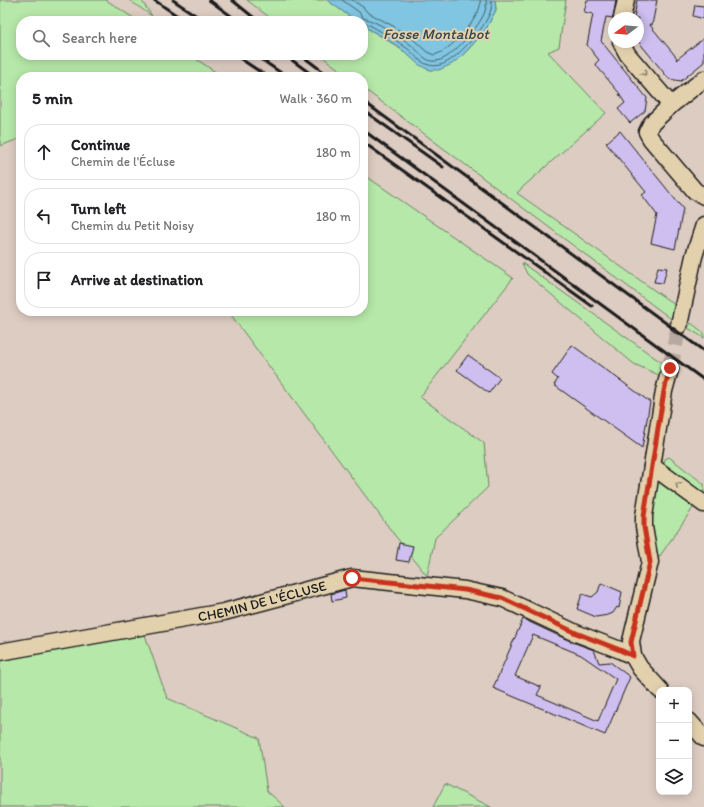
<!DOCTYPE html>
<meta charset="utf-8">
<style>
body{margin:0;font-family:Itim,sans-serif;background:#f6f6f6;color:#202124}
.controls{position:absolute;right:12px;bottom:12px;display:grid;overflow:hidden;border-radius:8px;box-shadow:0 2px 10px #0003}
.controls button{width:36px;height:36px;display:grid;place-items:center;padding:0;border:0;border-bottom:1px solid #e0e0e0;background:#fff;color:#202124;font:20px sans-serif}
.compass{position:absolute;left:608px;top:12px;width:36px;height:36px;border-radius:50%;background:#fff;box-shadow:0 2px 10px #0003;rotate:254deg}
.stop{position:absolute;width:12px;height:12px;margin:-9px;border:3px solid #c8321e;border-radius:50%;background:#fff}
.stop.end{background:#c8321e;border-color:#fff;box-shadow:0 1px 4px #0008}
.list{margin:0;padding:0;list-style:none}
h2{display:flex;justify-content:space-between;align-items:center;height:52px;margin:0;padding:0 16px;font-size:17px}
h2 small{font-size:13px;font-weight:400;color:#757577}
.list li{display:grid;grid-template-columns:26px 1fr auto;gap:12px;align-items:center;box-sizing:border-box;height:56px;margin:0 8px 8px;padding:0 8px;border:1px solid #e0e0e0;border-radius:16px}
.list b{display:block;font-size:15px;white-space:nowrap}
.list p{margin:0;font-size:13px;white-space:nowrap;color:#757577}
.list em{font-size:13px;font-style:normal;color:#757577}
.icon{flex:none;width:22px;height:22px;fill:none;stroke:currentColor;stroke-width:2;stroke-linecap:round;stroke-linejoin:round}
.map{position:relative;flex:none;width:704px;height:807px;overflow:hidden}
.search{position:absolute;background:#fff;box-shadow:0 2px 10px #0003;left:16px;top:16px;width:352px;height:44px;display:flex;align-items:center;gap:10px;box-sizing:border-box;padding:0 14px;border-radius:16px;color:#757577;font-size:15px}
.panel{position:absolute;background:#fff;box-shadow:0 2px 10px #0003;left:16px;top:72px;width:352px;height:244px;border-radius:16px}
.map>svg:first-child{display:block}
</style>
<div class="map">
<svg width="704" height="807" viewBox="0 0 704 807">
<rect width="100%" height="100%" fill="#ddccc2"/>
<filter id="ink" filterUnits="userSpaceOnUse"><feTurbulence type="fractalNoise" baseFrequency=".025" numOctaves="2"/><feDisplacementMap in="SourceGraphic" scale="8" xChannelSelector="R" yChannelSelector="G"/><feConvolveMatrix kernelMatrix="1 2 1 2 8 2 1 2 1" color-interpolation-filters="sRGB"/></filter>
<g filter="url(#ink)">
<path fill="#b6e8a9" stroke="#698262" d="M0,0H106L138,21H21V55H190L223,77H21V138L0,146Z
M129,0H141L152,16Z
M247,0H327L356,21H274Z
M495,0H566L559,47L548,52L606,113L524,186L517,193L675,305L674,321L363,88V77H349L320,55H363V26C377,34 390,41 403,51C415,59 417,65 431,70L461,57L475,42L486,29L496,10Z
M363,174L513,278L420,397L484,443L488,487L435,538L427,576L393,533L228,311H363Z
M522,263L665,365L661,376L634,364L527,274Z
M691,323L704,333V338L688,328Z
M669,457L704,484V494L663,468L665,459Z
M657,475L695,505L655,563L649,517Z
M144,632L167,698L259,738L267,791L285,807H0V656L63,649Z
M445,784L491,807H433Z"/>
<path fill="#80c5e1" stroke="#588192" d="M327,0H495L496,10L486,29L475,42L461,57L452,64L439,70H431L425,68L418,64L405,52L397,46L385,38L363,26V21H356Z"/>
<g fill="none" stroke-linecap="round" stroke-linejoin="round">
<path stroke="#44606b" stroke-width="1" d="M342,0L359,12L363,18C375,20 401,37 411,45C418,50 425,63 436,61C447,60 458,47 465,40C472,33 486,16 486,6C487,4 486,2 486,0
M352,0L363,7L367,12L393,26L414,40L427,52L434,55C449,52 477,21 480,6C481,4 480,2 480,0
M363,23H366C380,31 395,39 408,49C413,53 416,58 421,61C440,75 457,55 470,42C477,35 489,19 491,9C492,6 491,3 491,0"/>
</g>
<path fill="#cebff0" stroke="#1c1c1c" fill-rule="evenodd" d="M587,0H616L613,18L606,17L601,41L647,98L645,111L630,123L618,109L625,103L619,94H620L595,64L599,60L587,45L593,14L584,12Z
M637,0H657L652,25L649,24L677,58L676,60L704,38V62L681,81L669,79L638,41V18H634Z
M695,5L704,6V19L693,16Z
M620,131L683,209L675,249L651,243L657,215L642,195L646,192L606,143Z
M658,267L667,268L663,283L654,282Z
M572,345L650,402L642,448L554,385L558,379L552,374Z
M468,355L500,378L489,393L457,370Z
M399,543L413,546L409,562L396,560Z
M601,583L622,592L619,608L617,607L613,613L608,615L596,617L577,609L582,594L592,597L598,592Z
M345,590L346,598L332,601L331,594Z
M523,619L572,642L594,650L599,663L610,662L630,677L605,735L493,688ZM533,635L581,655L616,679L598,721L537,695L541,687L515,676Z"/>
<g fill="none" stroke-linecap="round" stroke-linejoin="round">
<path stroke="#b6a9a1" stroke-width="16" stroke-dasharray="16 8" stroke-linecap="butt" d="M670,369L679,325"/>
<defs>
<g id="minor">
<path d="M622,18L626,0"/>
<path d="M621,42L622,44L628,55L671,105"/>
<path d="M704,79L671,105L651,124L647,132L651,139L695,191L704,196"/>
<path d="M679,325L694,256L704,225"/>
<path d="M652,466L704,504"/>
<path id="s1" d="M0,652L224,612L352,578L465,590L502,598L576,633L620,650L633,656"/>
<path d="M660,690L640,668L633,656L631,641L650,562L644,527V516L664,391L670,369"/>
<path d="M689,721L704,738"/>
</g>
</defs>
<use href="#minor" stroke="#1c1c1c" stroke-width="19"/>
<use href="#minor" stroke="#e3d1ae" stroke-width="16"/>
<path stroke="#1c1c1c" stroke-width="3" d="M154,0L185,21
M173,0L204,21
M209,0L238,21
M232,0L258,21
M235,55L268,77
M255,55L287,77
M285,55L315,77
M301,55L330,77
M363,101L704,351
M363,110L443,167
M363,130L704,380
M363,142L592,306"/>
</g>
<defs><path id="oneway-chevron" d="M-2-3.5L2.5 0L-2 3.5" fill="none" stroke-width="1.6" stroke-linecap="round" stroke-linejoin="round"/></defs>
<g stroke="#89806c">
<use href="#oneway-chevron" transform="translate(644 73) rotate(49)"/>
<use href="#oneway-chevron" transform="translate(678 485) rotate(-143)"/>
</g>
</g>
<g fill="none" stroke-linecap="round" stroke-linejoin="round" filter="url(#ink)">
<path stroke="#c8321e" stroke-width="5" d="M352,578L465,590L502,598L576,633L620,650L633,656L631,642L650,562L644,527V516L664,391L670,368"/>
</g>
<g text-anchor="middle" stroke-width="4" stroke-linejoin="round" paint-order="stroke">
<g font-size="14" fill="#1c1c1c" stroke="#e3d1ae">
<text dy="5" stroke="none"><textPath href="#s1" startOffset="267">CHEMIN DE L'ÉCLUSE</textPath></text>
</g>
<g font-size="15" font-style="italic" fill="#35464d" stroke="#e3d1ae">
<text x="436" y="39">Fosse Montalbot</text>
</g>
</g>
</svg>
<div class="controls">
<button>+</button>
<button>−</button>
<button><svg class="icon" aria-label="layers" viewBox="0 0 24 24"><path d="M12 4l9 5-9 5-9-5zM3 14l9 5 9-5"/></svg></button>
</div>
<svg class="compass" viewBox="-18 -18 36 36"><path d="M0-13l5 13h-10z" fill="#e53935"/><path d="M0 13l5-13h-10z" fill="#757577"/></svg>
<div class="stop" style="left:352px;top:578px"></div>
<div class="stop end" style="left:670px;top:368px"></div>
<div class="search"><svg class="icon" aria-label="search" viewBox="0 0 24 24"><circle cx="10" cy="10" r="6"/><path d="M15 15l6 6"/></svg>Search here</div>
<section class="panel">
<h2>5 min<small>Walk · 360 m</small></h2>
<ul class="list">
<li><svg class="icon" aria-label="ahead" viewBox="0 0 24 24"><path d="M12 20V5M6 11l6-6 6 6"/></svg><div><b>Continue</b><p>Chemin de l'Écluse</p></div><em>180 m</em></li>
<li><svg class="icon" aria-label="left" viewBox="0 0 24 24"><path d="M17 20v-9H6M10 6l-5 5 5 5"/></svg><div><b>Turn left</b><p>Chemin du Petit Noisy</p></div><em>180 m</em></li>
<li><svg class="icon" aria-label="arrive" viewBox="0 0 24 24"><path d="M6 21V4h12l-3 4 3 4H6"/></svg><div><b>Arrive at destination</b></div></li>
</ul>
</section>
</div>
